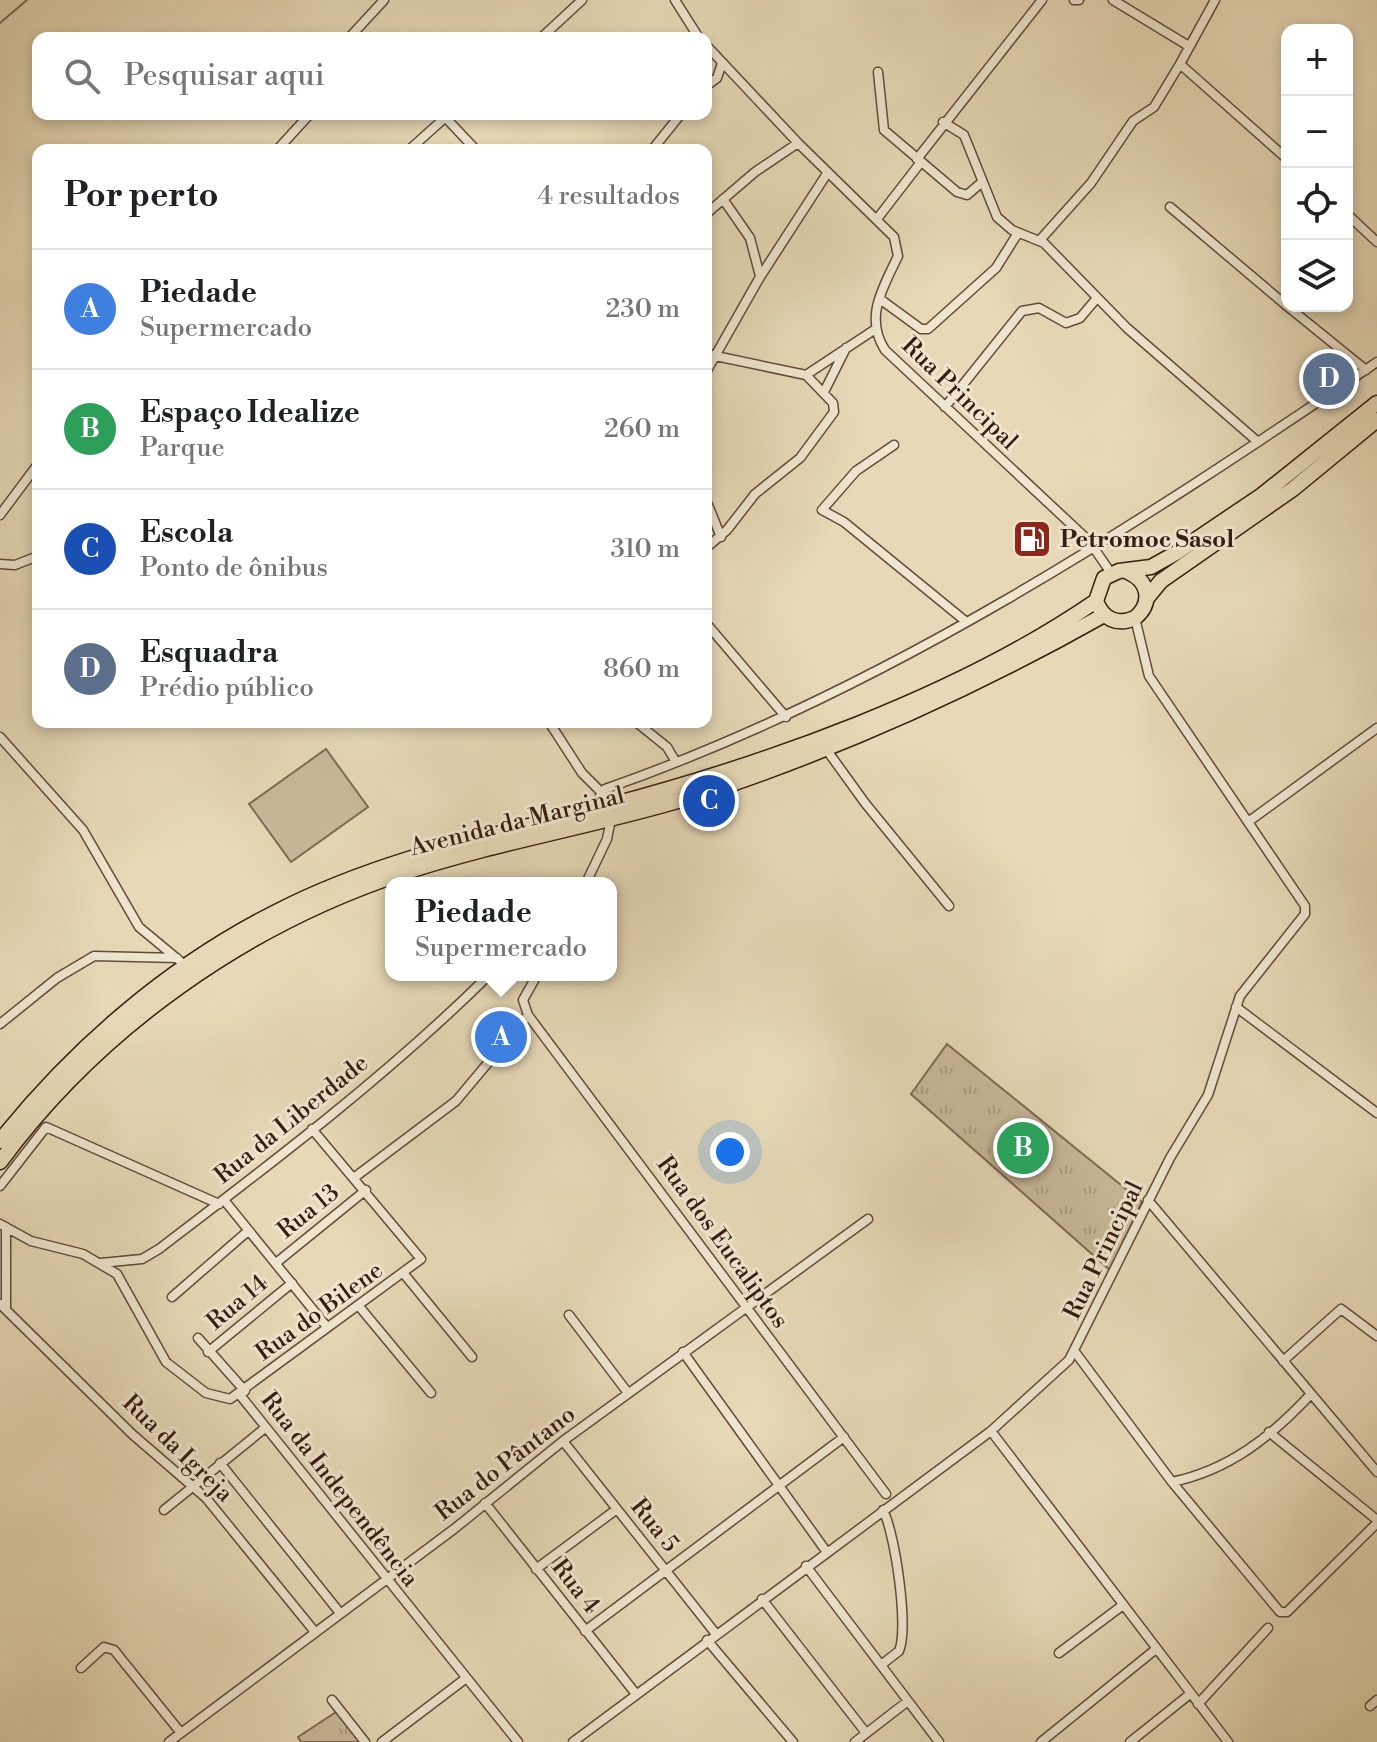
<!DOCTYPE html>
<html lang="pt">
<meta charset="utf-8">
<style>
body{margin:0;font-family:"Libre Bodoni",serif;background:#f6f6f6;color:#202124}
.controls{position:absolute;right:24px;top:24px;display:grid;overflow:hidden;border-radius:16px;box-shadow:0 4px 12px #0003}
.controls button{width:72px;height:72px;display:grid;place-items:center;padding:0;border:0;border-bottom:2px solid #e0e0e0;background:#fff;color:#202124;font:40px sans-serif}
.you{position:absolute;left:730px;top:1152px;width:28px;height:28px;margin:-20px;border:6px solid #fff;border-radius:50%;background:#1a73e8;box-shadow:0 0 0 12px #1a73e833}
.badge{display:grid;place-items:center;width:52px;height:52px;border-radius:50%;background:#0f766e;color:#fff;font-size:26px;font-weight:700}
.pin{position:absolute;translate:-50% -50%;border:4px solid #fff;box-shadow:0 2px 8px #0006}
.popup{position:absolute;left:385px;top:877px;width:232px;height:104px;box-sizing:border-box;display:grid;place-content:center;border-radius:16px;background:#fff;filter:drop-shadow(0 2px 6px #0005);font-size:26px;white-space:nowrap;color:#757577}
.popup b{font-size:30px;color:#202124}
.popup::after{content:'';position:absolute;left:50%;top:100%;margin-left:-16px;border:16px solid transparent;border-top-color:#fff}
.list{margin:0;padding:0;list-style:none}
h2{display:flex;justify-content:space-between;align-items:center;height:104px;margin:0;padding:0 32px;font-size:34px}
h2 small{font-size:26px;font-weight:400;color:#757577}
.list li{display:grid;grid-template-columns:52px 1fr auto;gap:24px;align-items:center;box-sizing:border-box;height:120px;padding:0 32px;border-top:2px solid #e0e0e0}
.list b{display:block;font-size:30px;white-space:nowrap}
.list p{margin:0;font-size:26px;white-space:nowrap;color:#757577}
.list em{font-size:26px;font-style:normal;color:#757577}
.icon{flex:none;width:44px;height:44px;fill:none;stroke:currentColor;stroke-width:2;stroke-linecap:round;stroke-linejoin:round}
.map{position:relative;flex:none;width:1377px;height:1742px;overflow:hidden}
.search{position:absolute;background:#fff;box-shadow:0 4px 12px #0003;left:32px;top:32px;width:680px;height:88px;display:flex;align-items:center;gap:20px;box-sizing:border-box;padding:0 28px;border-radius:16px;color:#757577;font-size:30px}
.panel{position:absolute;background:#fff;box-shadow:0 4px 12px #0003;left:32px;top:144px;width:680px;height:584px;border-radius:16px}
.map>svg:first-child{display:block}
</style>
<div class="map">
<svg width="1377" height="1742" viewBox="0 0 1377 1742">
<defs>
<pattern id="park-tufts" width="24" height="20" patternUnits="userSpaceOnUse" patternTransform="scale(2)"><rect width="24" height="20" fill="#c9b99b"/><path d="M3 7l-1-3M5 7V3M7 7l1-3M15 17l-1-3M17 17v-4M19 17l1-3" fill="none" stroke="#ad9e84"/></pattern>
</defs>
<rect width="100%" height="100%" fill="#e7d9b7"/>
<filter id="stains"><feTurbulence type="fractalNoise" baseFrequency=".0025" numOctaves="4"/><feColorMatrix values="0 0 0 0 .2 0 0 0 0 .09 0 0 0 0 .02 0 0 0 .5 -.17"/></filter>
<radialGradient id="worn" r=".72"><stop offset=".6" stop-color="#630" stop-opacity="0"/><stop offset="1" stop-color="#630" stop-opacity=".3"/></radialGradient>
<path fill="url(#park-tufts)" stroke="#806a56" stroke-width="2" d="M947,1044L1142,1202L1110,1270L911,1094Z
M339,1710L365,1742H301L298,1737Z"/>
<path fill="#c9b99b" stroke="#806a56" stroke-width="2" d="M326,749L368,807L291,862L249,804Z"/>
<g fill="none" stroke-linecap="round" stroke-linejoin="round">
<path stroke="#7e6653" stroke-width="2" d="M0,23L27,0"/>
<defs>
<path id="minor" d="M675,0L699,38
M1074,0H1079
M1113,0L1187,45
M1215,0L1180,64L1287,159
M349,38L384,0
M541,38L582,0
M706,45L798,143L894,237L898,256C883,288 864,317 885,350L1089,541L1111,573
M878,72L884,130L957,192L967,195L981,183
M706,86L717,78L722,63
M445,117L476,150
M943,122L964,135L997,217L1012,230L1044,243L1127,328L1258,442
M277,150L310,114
M409,150L449,114
M652,150L681,114
M917,159L1042,0
M723,199L750,238L760,276
M1170,207L1287,306
M706,214L755,172L798,143
M1347,214L1377,242
M877,219L921,162
M1040,240L1091,183L1133,121L1154,107L1180,64
M880,299L921,329H928L996,268L1018,233
M1287,306L1366,370
M706,354L806,375L874,330
M706,372L760,277L828,172
M824,392L846,348
M945,407L1022,311L1039,308L1066,323L1080,318L1097,298
M894,445L856,471L822,510L844,522L964,620
M706,500L721,537
M0,515L38,464
M706,548L727,530L755,494L800,458L834,412L833,403L806,375
M0,564L15,565L38,556
M706,623L786,717
M549,722L582,773L601,792
M636,722L667,747L676,762
M0,737L83,830L139,927L186,966
M826,749L865,803L949,906
M604,807L600,796L605,789C883,692 1135,526 1377,362
M1248,822L1377,728
M586,883L607,839L611,819
M537,975L523,1000L528,1015L886,1494
M1236,1007L1377,1113
M0,1024L57,978L94,956L177,958
M355,1177L456,1101L528,1015
M0,1186L46,1127L219,1204
M224,1200L327,1327
M1148,1200L1377,1472
M0,1224L31,1241L83,1254L117,1274L166,1362L206,1393L230,1399L421,1259L312,1129
M6,1227V1309
M101,1263L142,1259L159,1249C272,1163 388,1075 489,975
M276,1263L366,1190
M404,1274L472,1357
M172,1297L248,1231
M0,1304L132,1434L206,1498L315,1632
M358,1305L431,1393
M569,1315L628,1393
M198,1338L245,1391
M208,1352L292,1283
M683,1352L826,1551
M1075,1352L1172,1482L1280,1612H1287L1377,1523
M1283,1361L1341,1309L1377,1336
M240,1395L518,1742
M991,1431L1228,1742
M1269,1432L1377,1520
M563,1441L716,1634
M220,1463L340,1613
M1172,1482C1229,1470 1271,1437 1311,1394
M485,1503L636,1694
M164,1510L265,1428
M806,1566L939,1742
M536,1569L617,1509
M762,1599L866,1733
M585,1631L844,1437
M707,1640L793,1742
M1059,1653L1123,1605
M881,1665L899,1651C909,1628 895,1533 883,1510
M81,1668L104,1647L114,1650L181,1733
M332,1700L365,1742
M1198,1704L1268,1628
M1370,1706L1377,1700
M169,1742L454,1529L563,1441L868,1219
M382,1742L465,1679
M573,1742L991,1431L1069,1360L1170,1158L1208,1095L1240,996L1305,914V906L1149,676L1135,618
M855,1742L908,1701
M1041,1742L1156,1649
M1130,1742L1190,1694"/>
<path id="primary" d="M1128,572C1149,581 1153,603 1135,618C1117,626 1103,619 1096,601L1104,578L1119,571L1151,567L1176,553L1262,495L1377,403
M1147,598L1161,581L1293,489L1377,420
M0,1141C75,1047 169,966 276,912C379,859 492,836 603,807C764,765 958,696 1096,601
M0,1162C99,1028 245,925 403,873C503,840 608,824 708,792C846,746 978,686 1104,615"/>
</defs>
<use href="#minor" stroke="#644a3a" stroke-width="11"/>
<use href="#primary" stroke="#381b11" stroke-width="17"/>
<use href="#minor" stroke="#efe6d0" stroke-width="8"/>
<use href="#primary" stroke="#e7d9b7" stroke-width="14"/>
</g>
<defs>
<symbol id="fuel-square" viewBox="-11 -11 22 22"><rect x="-9" y="-9" width="18" height="18" rx="4" fill="#8f2418" stroke="#efe6d0"/><path d="M-5.5-6h7V0h2V4h1.3V-2.5L3-4.5l.8-.8L6-3V5H2.5V1h-1V6h-7ZM-4.2-4.7v3.2H.2V-4.7Z" fill="#fff"/></symbol>
</defs>
<g fill-rule="evenodd">
<use href="#fuel-square" x="1010" y="517" width="44" height="44"/>
</g>
<g text-anchor="middle" stroke-width="6" stroke-linejoin="round" paint-order="stroke">
<g font-size="24" fill="#381b11" stroke="#efe6d0">
<text transform="translate(960 393) rotate(44)" y="8">Rua Principal</text>
<text transform="translate(517 821) rotate(-14)" y="8">Avenida da Marginal</text>
<text transform="translate(291 1119) rotate(-39)" y="8">Rua da Liberdade</text>
<text transform="translate(308 1211) rotate(-39)" y="8">Rua 13</text>
<text transform="translate(723 1242) rotate(54)" y="8">Rua dos Eucaliptos</text>
<text transform="translate(1103 1250) rotate(-64)" y="8">Rua Principal</text>
<text transform="translate(237 1302) rotate(-40)" y="8">Rua 14</text>
<text transform="translate(319 1311) rotate(-36)" y="8">Rua do Bilene</text>
<text transform="translate(178 1448) rotate(44)" y="8">Rua da Igreja</text>
<text transform="translate(505 1463) rotate(-38)" y="8">Rua do Pântano</text>
<text transform="translate(340 1489) rotate(52)" y="8">Rua da Independência</text>
<text transform="translate(655 1525) rotate(51)" y="8">Rua 5</text>
<text transform="translate(576 1586) rotate(52)" y="8">Rua 4</text>
</g>
<g font-size="24" font-weight="bold" fill="#381b11" stroke="#efe6d0" text-anchor="start">
<text x="1060" y="547">Petromoc Sasol</text>
</g>
</g>
<rect width="100%" height="100%" filter="url(#stains)"/>
<rect width="100%" height="100%" fill="url(#worn)"/>
</svg>
<div class="controls">
<button>+</button>
<button>−</button>
<button><svg class="icon" aria-label="locate" viewBox="0 0 24 24"><circle cx="12" cy="12" r="6"/><path d="M12 2v4M12 18v4M2 12h4M18 12h4"/></svg></button>
<button><svg class="icon" aria-label="layers" viewBox="0 0 24 24"><path d="M12 4l9 5-9 5-9-5zM3 14l9 5 9-5"/></svg></button>
</div>
<div class="you"></div>
<div class="pin badge" style="left:501px;top:1037px;background:#3f7fe0">A</div>
<div class="popup"><b>Piedade</b>Supermercado</div>
<div class="pin badge" style="left:1023px;top:1148px;background:#2e9e5b">B</div>
<div class="pin badge" style="left:709px;top:801px;background:#1a4fb4">C</div>
<div class="pin badge" style="left:1329px;top:379px;background:#5c6f8a">D</div>
<div class="search"><svg class="icon" aria-label="search" viewBox="0 0 24 24"><circle cx="10" cy="10" r="6"/><path d="M15 15l6 6"/></svg>Pesquisar aqui</div>
<section class="panel">
<h2>Por perto<small>4 resultados</small></h2>
<ul class="list">
<li><span class="badge" style="background:#3f7fe0">A</span><div><b>Piedade</b><p>Supermercado</p></div><em>230 m</em></li>
<li><span class="badge" style="background:#2e9e5b">B</span><div><b>Espaço Idealize</b><p>Parque</p></div><em>260 m</em></li>
<li><span class="badge" style="background:#1a4fb4">C</span><div><b>Escola</b><p>Ponto de ônibus</p></div><em>310 m</em></li>
<li><span class="badge" style="background:#5c6f8a">D</span><div><b>Esquadra</b><p>Prédio público</p></div><em>860 m</em></li>
</ul>
</section>
</div>
